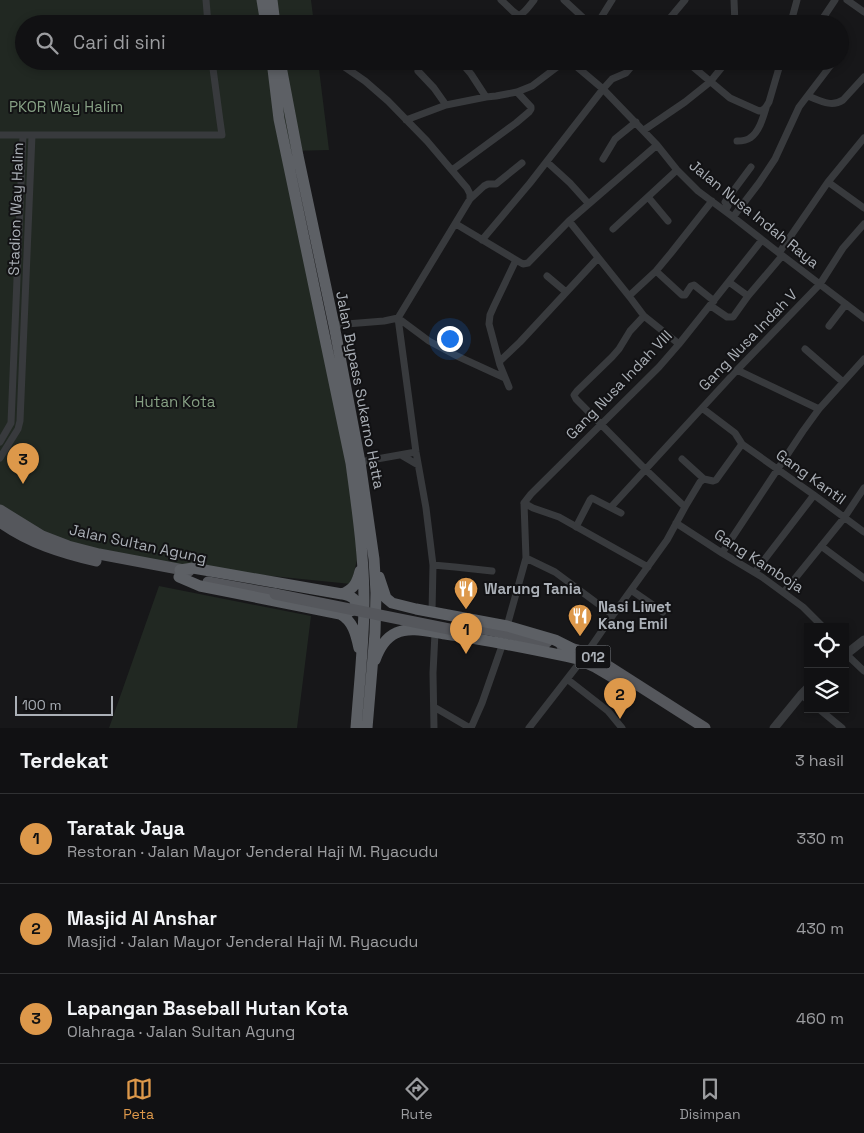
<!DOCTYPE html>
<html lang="id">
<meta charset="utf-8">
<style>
body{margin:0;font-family:"Space Grotesk",sans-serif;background:#1a1a1c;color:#f1f3f6}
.controls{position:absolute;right:15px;bottom:15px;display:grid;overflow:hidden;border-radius:0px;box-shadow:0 2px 8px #0003}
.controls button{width:45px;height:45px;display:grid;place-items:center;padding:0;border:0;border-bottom:1px solid #303133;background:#111113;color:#f1f3f6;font:25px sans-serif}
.scale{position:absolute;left:15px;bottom:12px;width:98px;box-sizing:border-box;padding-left:5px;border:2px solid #abb0b7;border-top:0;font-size:14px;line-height:18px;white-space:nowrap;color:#abb0b7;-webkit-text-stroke:4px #121214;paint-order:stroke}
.you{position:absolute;left:449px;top:338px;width:18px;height:18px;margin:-12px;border:4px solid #fff;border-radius:50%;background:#1a73e8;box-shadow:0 0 0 8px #1a73e833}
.badge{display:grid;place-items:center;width:32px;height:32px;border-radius:50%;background:#dd984a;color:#111;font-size:16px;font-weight:700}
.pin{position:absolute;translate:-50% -41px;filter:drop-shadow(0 1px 2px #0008)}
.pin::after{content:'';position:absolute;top:26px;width:18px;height:15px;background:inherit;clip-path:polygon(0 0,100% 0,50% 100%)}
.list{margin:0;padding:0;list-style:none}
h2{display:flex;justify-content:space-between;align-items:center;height:65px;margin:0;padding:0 20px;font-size:21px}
h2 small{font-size:16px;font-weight:400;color:#9c9da0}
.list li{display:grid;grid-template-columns:32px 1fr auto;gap:15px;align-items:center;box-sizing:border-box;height:90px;padding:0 20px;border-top:1px solid #303133}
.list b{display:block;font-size:19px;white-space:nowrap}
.list p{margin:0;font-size:16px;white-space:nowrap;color:#9c9da0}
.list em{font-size:16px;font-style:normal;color:#9c9da0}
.icon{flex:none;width:28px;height:28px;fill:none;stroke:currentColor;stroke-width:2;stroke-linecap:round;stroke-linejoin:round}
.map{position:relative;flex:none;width:864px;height:728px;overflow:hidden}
.search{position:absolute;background:#111113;box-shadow:0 2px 8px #0003;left:15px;right:15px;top:15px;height:55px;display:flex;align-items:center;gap:12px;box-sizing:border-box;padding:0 18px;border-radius:28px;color:#9c9da0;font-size:19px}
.sheet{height:335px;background:#111113}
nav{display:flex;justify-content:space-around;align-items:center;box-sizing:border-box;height:70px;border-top:1px solid #303133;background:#111113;font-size:14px;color:#9c9da0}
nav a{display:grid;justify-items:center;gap:2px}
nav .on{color:#dd984a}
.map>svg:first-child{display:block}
</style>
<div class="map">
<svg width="864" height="728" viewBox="0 0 864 728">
<rect width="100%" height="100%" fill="#171719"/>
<path fill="#212822" d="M0,0H311L314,24H24V61H318L329,150L288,151L357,504L358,556L351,584L180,567L42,536L0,505Z
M159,586L311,616L297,728H109Z"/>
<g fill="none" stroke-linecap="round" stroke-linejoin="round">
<path stroke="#383a3d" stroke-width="7" d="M206,0L208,24
M501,0C520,17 517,22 534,0
M564,0L590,24
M734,0L735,24
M847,0L864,12
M404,19L413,24
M791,22L797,0
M223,24L253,20
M597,24L612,0
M665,24L685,0
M791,24V22L806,24
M819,24L835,0
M336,61L365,81L388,101L427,141L467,188L470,194V199L398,318L416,452L426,508L433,565L432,612
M460,61L471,74L486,97
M570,61L603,89L657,145L677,170L698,191L733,217L779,253L864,318
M686,61L730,98L759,111C765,110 766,107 769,102L781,61
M418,71L434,88L446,105
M808,96C819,100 831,108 843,100L864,77
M406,120L446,105L486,97L496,96L517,92L532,86L565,61
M644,130L685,102L710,82L727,61
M0,135H222L220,121L212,61
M737,141C741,141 746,141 750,138C759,132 763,118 766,108
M603,159L615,139L636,122
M547,162L570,183L588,203
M452,170L516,123L529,112L531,109V107L517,92
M828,182L864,208
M648,197L668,221
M470,199L484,186L488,184H496L522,163
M725,211L728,206L725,202L751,167
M733,217L759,183L775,159L799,107L834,61
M569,221L629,296L644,316L679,344
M456,224L516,260L523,264L528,263L569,221L657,145
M613,229L677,170
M482,240L530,183L603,89L612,79L626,73L636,61
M779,253L828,182L864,138
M656,271L682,295H685L691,286L694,285L714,301
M547,276L566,292
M729,282L748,296L782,256
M629,296L656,271L671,253L712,201
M711,306L727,317H733L748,296
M644,316L630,331L619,349L612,357L577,391L574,395L576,399L645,469L685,507
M334,325L384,321L398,318L429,341L457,356L505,378
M829,326L846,304
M805,349L843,382
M500,361L520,342L598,258
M737,370L819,409
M509,387L500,365L489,324L490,315L494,306L516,260
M702,408L735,433L742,444L814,495L864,532
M0,442L11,423L23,135
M401,455L418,465
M0,458L18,429L20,421L32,135
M682,459L704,479
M360,462L416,452
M524,503L531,494L659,367L679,344L762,240
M524,503L533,508L559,517L648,567
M611,507L737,370L820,284L843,248L864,224
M676,523L722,553L762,577L803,607L823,627
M576,527L590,500L592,498L621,513
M821,546L864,578
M722,553L803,431L819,409L864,359
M526,558L555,572L613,615
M433,565L455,567L492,571
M755,572L814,495
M631,590L663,612
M784,592L844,518L864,488
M507,626L526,558L524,503
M845,653L864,671
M586,654L613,615L667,540L685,507L700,482L704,479L713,481L716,480L742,444
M567,679L608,711L622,728
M801,695L808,700
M434,707L470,728
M819,709L842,728
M434,728L433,673L435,633
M471,728L482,703L503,643
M529,728L581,661"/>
<path stroke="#383a3d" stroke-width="9" d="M845,655L864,640
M774,728L801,695L808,688"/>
<path stroke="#55575c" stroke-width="11" d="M0,510L42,536L68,546L99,554L189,571
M0,522C29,543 62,553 96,561
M208,582L275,594
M465,625L547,642
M562,646L578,650L597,659L705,728
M566,654L595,667L612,677"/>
<path stroke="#5d6065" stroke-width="11" d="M262,0L266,24
M272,0L275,24
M272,61L279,119L351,463C357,508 364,555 364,601C364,643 359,686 356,728
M280,61L298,156L334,325L360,462L374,559L376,593L375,633L367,728
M180,570L193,568L342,594C354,589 357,583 360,571
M179,577L200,586L340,614C353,621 356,634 359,648
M379,577L386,598L392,603L416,609L507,626L555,640L571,648
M342,594C351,596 360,599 353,610L346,613
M375,660C379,649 385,638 396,633C410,626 430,632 445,634C489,640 531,649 574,658"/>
<path stroke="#55575c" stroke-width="11" d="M275,594L464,632"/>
</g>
<defs>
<symbol id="restaurant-pin" viewBox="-11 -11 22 30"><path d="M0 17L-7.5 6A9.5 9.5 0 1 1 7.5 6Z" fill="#dd984a" stroke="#121214"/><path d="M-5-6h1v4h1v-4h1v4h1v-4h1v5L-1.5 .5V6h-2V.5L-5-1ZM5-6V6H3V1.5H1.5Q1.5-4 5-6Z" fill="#fff"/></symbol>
</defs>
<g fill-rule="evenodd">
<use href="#restaurant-pin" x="452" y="575" width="28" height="38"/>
<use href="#restaurant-pin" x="566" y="602" width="28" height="38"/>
</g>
<g text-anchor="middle" stroke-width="4" stroke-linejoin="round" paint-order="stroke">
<rect fill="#121214" stroke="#7d8186" stroke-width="1" x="575.5" y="645.5" width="35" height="23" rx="4"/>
<g font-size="14" font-weight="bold" fill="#abb0b7">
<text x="593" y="662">012</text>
</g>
<g font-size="15" fill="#86a084" stroke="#121214">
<text x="66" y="112">PKOR Way Halim</text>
<text x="175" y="407">Hutan Kota</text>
</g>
<g font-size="15" fill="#abb0b7" stroke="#121214">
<text transform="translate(16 209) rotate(-88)" y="5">Stadion Way Halim</text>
<text transform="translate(754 214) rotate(39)" y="5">Jalan Nusa Indah Raya</text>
<text transform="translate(748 340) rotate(-46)" y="5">Gang Nusa Indah V</text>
<text transform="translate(619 385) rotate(-46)" y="5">Gang Nusa Indah VIII</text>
<text transform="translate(360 390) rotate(79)" y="5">Jalan Bypass Sukarno Hatta</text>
<text transform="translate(811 477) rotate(36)" y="5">Gang Kantil</text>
<text transform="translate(138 544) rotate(12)" y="5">Jalan Sultan Agung</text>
<text transform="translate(759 561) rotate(33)" y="5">Gang Kamboja</text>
</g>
<g font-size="15" font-weight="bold" fill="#abb0b7" stroke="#121214" text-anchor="start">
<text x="484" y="594">Warung Tania</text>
<text x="598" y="612">Nasi Liwet<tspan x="598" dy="17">Kang Emil</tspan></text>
</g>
</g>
</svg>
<div class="controls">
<button><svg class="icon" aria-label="locate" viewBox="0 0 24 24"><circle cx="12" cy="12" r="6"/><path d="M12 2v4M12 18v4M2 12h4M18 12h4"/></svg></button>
<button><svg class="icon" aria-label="layers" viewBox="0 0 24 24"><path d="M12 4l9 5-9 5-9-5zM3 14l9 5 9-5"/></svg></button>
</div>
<div class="scale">100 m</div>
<div class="you"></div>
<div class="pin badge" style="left:466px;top:654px">1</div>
<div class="pin badge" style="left:620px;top:719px">2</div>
<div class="pin badge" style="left:23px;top:484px">3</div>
<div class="search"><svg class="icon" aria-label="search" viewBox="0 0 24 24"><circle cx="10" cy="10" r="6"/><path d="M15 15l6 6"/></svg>Cari di sini</div>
</div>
<section class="sheet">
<h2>Terdekat<small>3 hasil</small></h2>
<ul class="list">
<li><span class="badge">1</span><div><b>Taratak Jaya</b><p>Restoran · Jalan Mayor Jenderal Haji M. Ryacudu</p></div><em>330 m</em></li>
<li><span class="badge">2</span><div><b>Masjid Al Anshar</b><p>Masjid · Jalan Mayor Jenderal Haji M. Ryacudu</p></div><em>430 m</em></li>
<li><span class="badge">3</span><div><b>Lapangan Baseball Hutan Kota</b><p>Olahraga · Jalan Sultan Agung</p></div><em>460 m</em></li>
</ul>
</section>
<nav>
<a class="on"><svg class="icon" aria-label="map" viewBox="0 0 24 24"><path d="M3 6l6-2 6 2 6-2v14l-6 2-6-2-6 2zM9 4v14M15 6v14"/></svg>Peta</a>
<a><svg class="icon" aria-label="directions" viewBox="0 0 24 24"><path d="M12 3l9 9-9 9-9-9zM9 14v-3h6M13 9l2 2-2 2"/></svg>Rute</a>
<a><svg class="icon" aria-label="saved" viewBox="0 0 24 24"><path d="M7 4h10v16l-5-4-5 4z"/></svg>Disimpan</a>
</nav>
